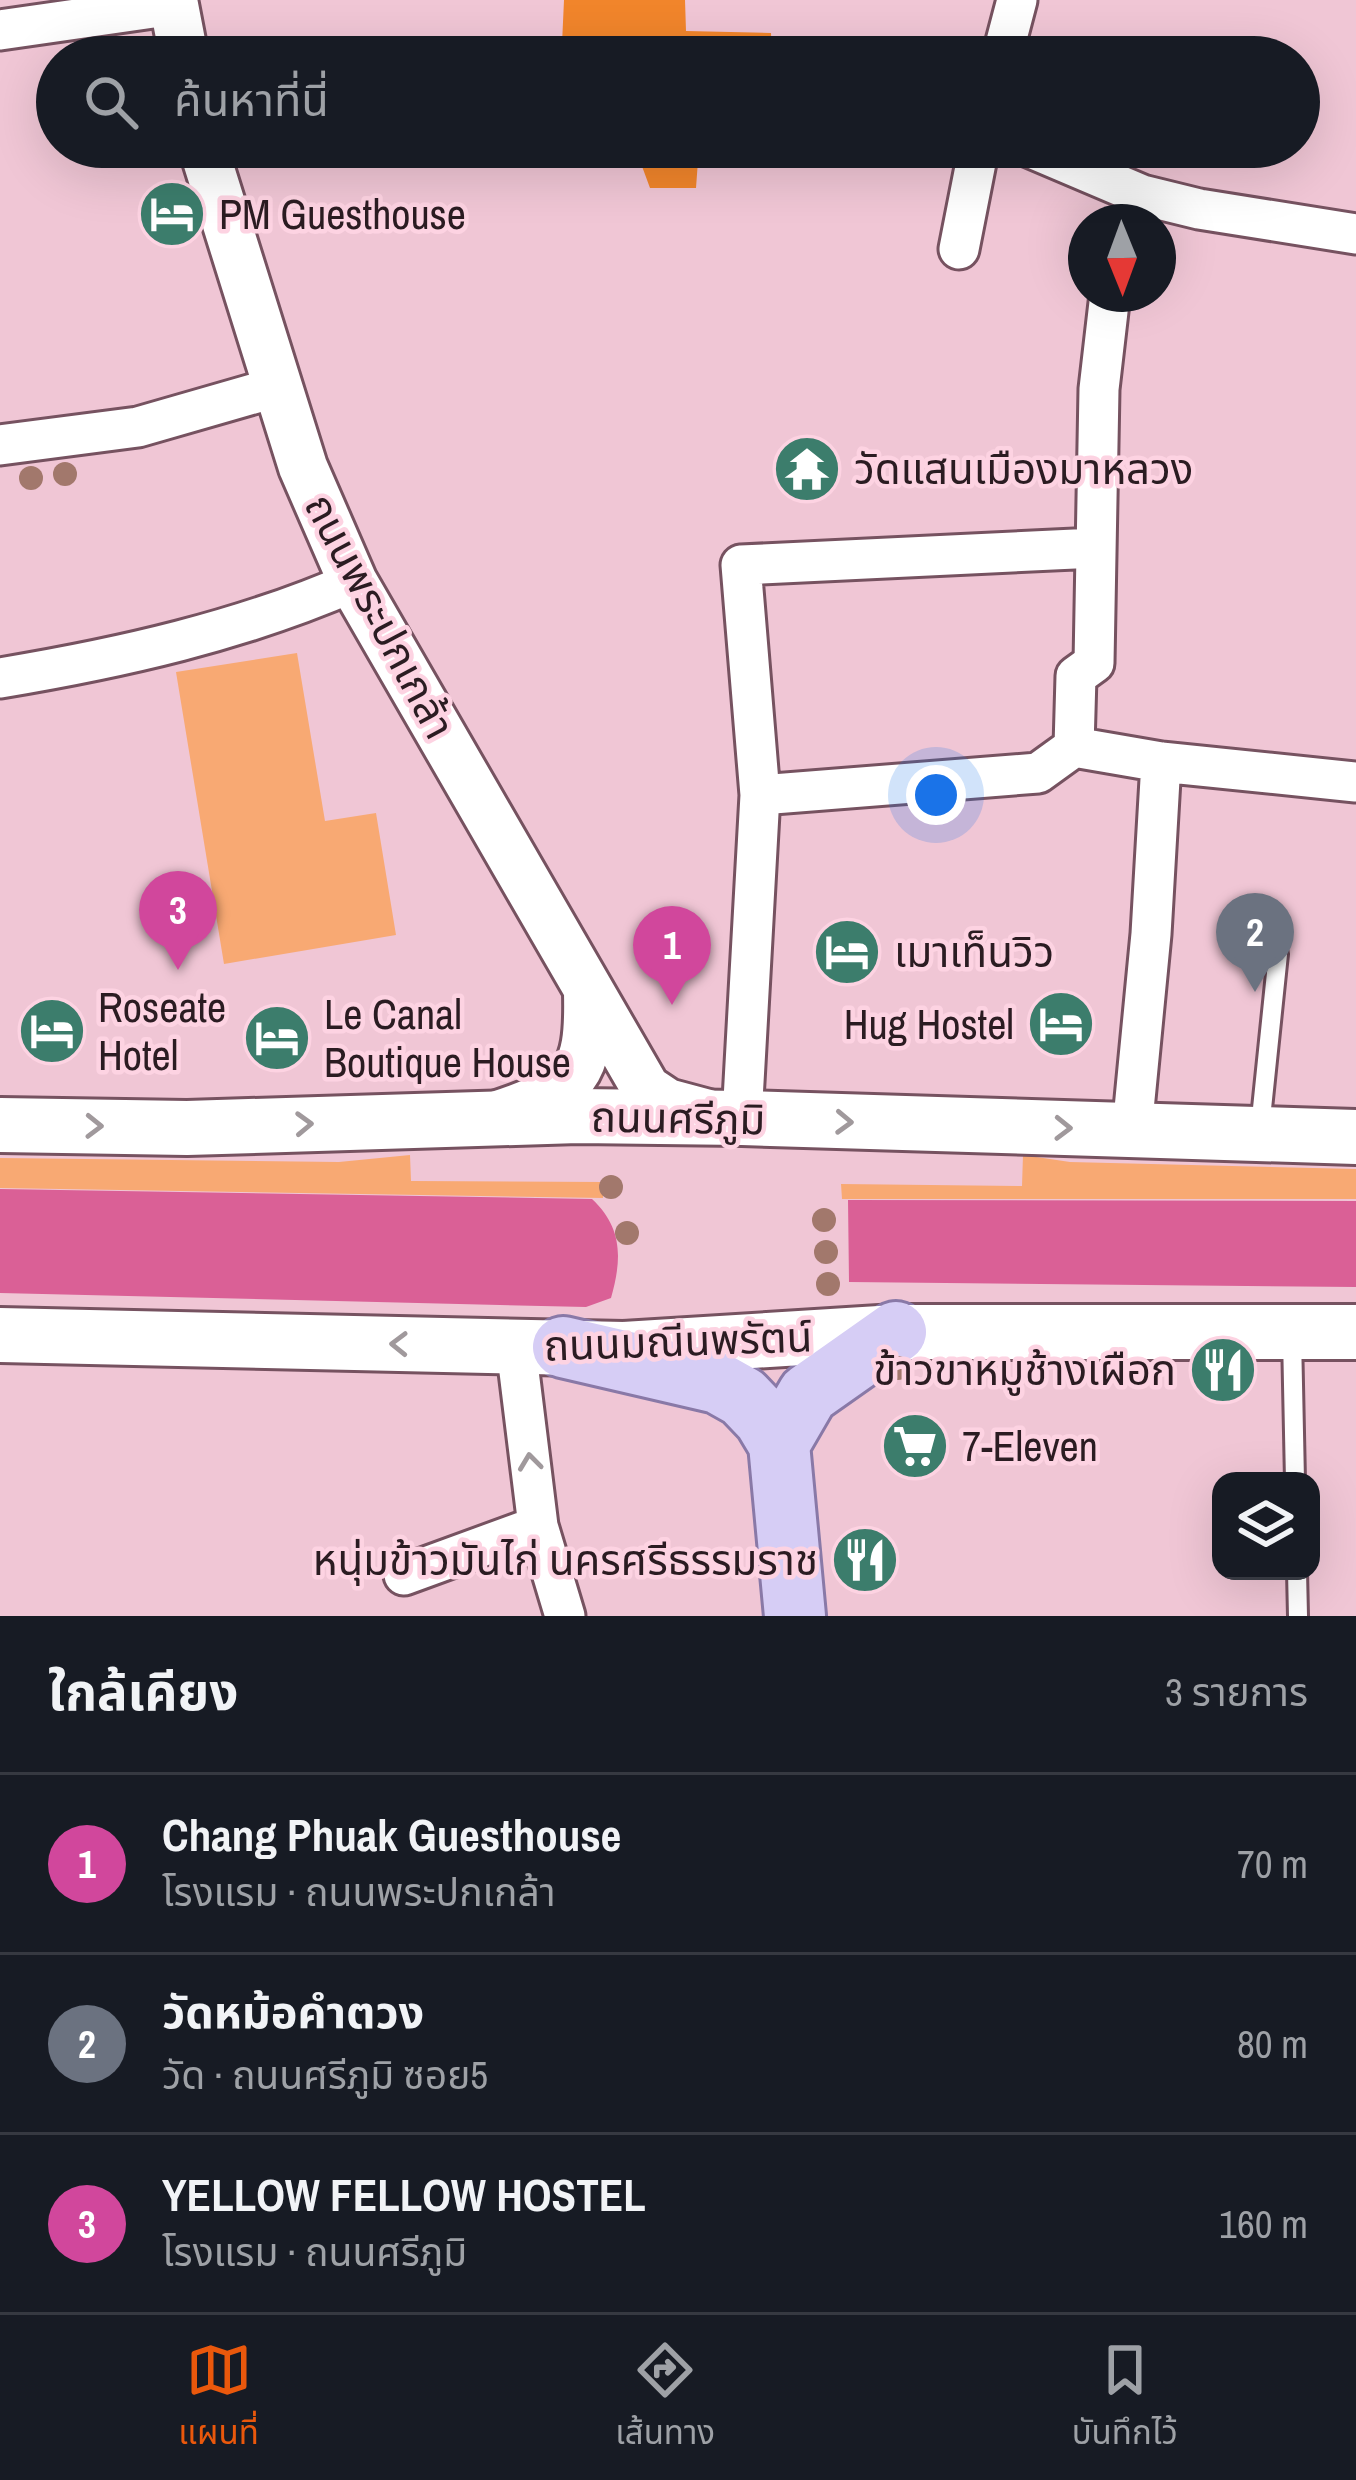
<!DOCTYPE html>
<html lang="th">
<meta charset="utf-8">
<style>
body{margin:0;font-family:"Archivo Narrow","Noto Sans Thai",sans-serif;background:#20242c;color:#f1f3f6}
.controls{position:absolute;right:36px;bottom:36px;display:grid;overflow:hidden;border-radius:24px;box-shadow:0 12px 48px #0002}
.controls button{width:108px;height:108px;display:grid;place-items:center;padding:0;border:0;border-bottom:3px solid #363941;background:#171b24;color:#f1f3f6;font:60px sans-serif}
.compass{position:absolute;left:1068px;top:204px;width:108px;height:108px;border-radius:50%;background:#171b24;box-shadow:0 12px 48px #0002;rotate:179deg}
.you{position:absolute;left:936px;top:795px;width:42px;height:42px;margin:-30px;border:9px solid #fff;border-radius:50%;background:#1a73e8;box-shadow:0 0 0 18px #1a73e833}
.badge{display:grid;place-items:center;width:78px;height:78px;border-radius:50%;background:#ea580c;color:#fff;font-size:39px;font-weight:700}
.pin{position:absolute;translate:-50% -99px;filter:drop-shadow(0 3px 6px #0008)}
.pin::after{content:'';position:absolute;top:63px;width:42px;height:36px;background:inherit;clip-path:polygon(0 0,100% 0,50% 100%)}
.list{margin:0;padding:0;list-style:none}
h2{display:flex;justify-content:space-between;align-items:center;height:156px;margin:0;padding:0 48px;font-size:51px}
h2 small{font-size:39px;font-weight:400;color:#9ea1a6}
.list li{display:grid;grid-template-columns:78px 1fr auto;gap:36px;align-items:center;box-sizing:border-box;height:180px;padding:0 48px;border-top:3px solid #363941}
.list b{display:block;font-size:45px;white-space:nowrap}
.list p{margin:0;font-size:39px;white-space:nowrap;color:#9ea1a6}
.list em{font-size:39px;font-style:normal;color:#9ea1a6}
.icon{flex:none;width:66px;height:66px;fill:none;stroke:currentColor;stroke-width:2;stroke-linecap:round;stroke-linejoin:round}
.map{position:relative;flex:none;width:1356px;height:1616px;overflow:hidden}
.search{position:absolute;background:#171b24;box-shadow:0 12px 48px #0002;left:36px;right:36px;top:36px;height:132px;display:flex;align-items:center;gap:30px;box-sizing:border-box;padding:0 42px;border-radius:66px;color:#9ea1a6;font-size:45px}
.sheet{height:696px;background:#171b24}
nav{display:flex;justify-content:space-around;align-items:center;box-sizing:border-box;height:168px;border-top:3px solid #363941;background:#171b24;font-size:33px;color:#9ea1a6}
nav a{display:grid;justify-items:center;gap:6px}
nav .on{color:#ea580c}
.map>svg:first-child{display:block}
</style>
<div class="map">
<svg width="1356" height="1616" viewBox="0 0 1356 1616">
<rect width="100%" height="100%" fill="#f0c6d5"/>
<path fill="#f8a973" d="M297,653L325,821L376,813L396,935L224,964L176,672Z
M410,1155L411,1181L603,1182V1198L0,1188V1158L339,1162Z
M1023,1155L1070,1162L1356,1169V1199H842L841,1184L1022,1186Z"/>
<path fill="#f1852b" d="M564,0H685L686,31L771,33L772,57H504V52L562,44Z
M608,147H699L696,188H650L636,150Z"/>
<path fill="#da6096" d="M0,1189L592,1199C623,1228 622,1259 611,1298L586,1307L0,1293Z
M848,1200L1356,1201V1287L849,1282Z"/>
<g fill="none" stroke-linecap="round" stroke-linejoin="round">
<defs>
<path id="service" d="M1260,1128L1278,954
M1292,1336L1295,1481
M1297,1571L1298,1616"/>
<path id="minor" d="M0,30L174,5
M1002,57L1017,0
M1029,147L1142,195L1199,209L1356,234
M959,249L979,147
M0,445L138,427L277,387
M0,678C120,658 241,631 353,582
M1074,747L1076,676L1094,663L1099,389L1110,294
M760,795L1038,773L1074,747L1161,762L1356,782
M742,1118L760,795L741,565L1096,548
M1132,1130L1151,934L1161,762
M516,1347L538,1526L565,1616
M404,1575L538,1526"/>
<path id="tertiary" d="M173,0L184,57
M203,147L303,467L353,582L646,1089L667,1103L708,1114
M498,1115C576,1089 590,1077 588,993"/>
<path id="secondary" d="M0,1125L187,1128L578,1116L742,1118L1356,1137
M0,1335L624,1349L896,1332H1356"/>
<path id="primary" d="M563,1347L718,1383L743,1397L764,1419L779,1444L795,1616
M779,1444L808,1394L896,1332"/>
</defs>
<use href="#service" stroke="#765260" stroke-width="24"/>
<use href="#minor" stroke="#765260" stroke-width="45"/>
<use href="#tertiary" stroke="#765260" stroke-width="54"/>
<use href="#secondary" stroke="#765260" stroke-width="60"/>
<use href="#primary" stroke="#8979a7" stroke-width="66"/>
<use href="#service" stroke="#fff" stroke-width="18"/>
<use href="#minor" stroke="#fff" stroke-width="39"/>
<use href="#tertiary" stroke="#fff" stroke-width="48"/>
<use href="#secondary" stroke="#fff" stroke-width="54"/>
<use href="#primary" stroke="#d6cdf5" stroke-width="60"/>
</g>
<g fill="#a2786c">
<circle cx="65" cy="474" r="12"/>
<circle cx="31" cy="478" r="12"/>
<circle cx="611" cy="1187" r="12"/>
<circle cx="824" cy="1220" r="12"/>
<circle cx="627" cy="1233" r="12"/>
<circle cx="826" cy="1252" r="12"/>
<circle cx="828" cy="1284" r="12"/>
<circle cx="898" cy="1368" r="12"/>
</g>
<defs><path id="oneway-chevron" d="M-2-3.5L2.5 0L-2 3.5" fill="none" stroke-width="1.6" stroke-linecap="round" stroke-linejoin="round" transform="scale(3)"/></defs>
<g stroke="#a0999c">
<use href="#oneway-chevron" transform="translate(844 1122) rotate(2)"/>
<use href="#oneway-chevron" transform="translate(304 1124) rotate(-2)"/>
<use href="#oneway-chevron" transform="translate(94 1126) rotate(1)"/>
<use href="#oneway-chevron" transform="translate(1063 1128) rotate(1)"/>
<use href="#oneway-chevron" transform="translate(399 1344) rotate(-179)"/>
<use href="#oneway-chevron" transform="translate(530 1462) rotate(-97)"/>
</g>
<defs>
<symbol id="hotel-disc" viewBox="-11 -11 22 22"><circle r="9.5" fill="#3c7d6c" stroke="#fdd3e2"/><path d="M-6-4.5h1.5V1H6V5H4.5V3h-9V5H-6ZM-4 0a1.8 1.8 0 1 1 3.6 0ZM.5 0V-2.5h3Q6-2.5 6 0Z" fill="#fff"/></symbol>
<symbol id="temple-disc" viewBox="-11 -11 22 22"><circle r="9.5" fill="#3c7d6c" stroke="#fdd3e2"/><path d="M0-6L5-2H3V0L6.5 2.5H4V6H1.5V3h-3V6H-4V2.5H-6.5L-3 0V-2H-5Z" fill="#fff"/></symbol>
<symbol id="restaurant-disc" viewBox="-11 -11 22 22"><circle r="9.5" fill="#3c7d6c" stroke="#fdd3e2"/><path d="M-5-6h1v4h1v-4h1v4h1v-4h1v5L-1.5 .5V6h-2V.5L-5-1ZM5-6V6H3V1.5H1.5Q1.5-4 5-6Z" fill="#fff"/></symbol>
<symbol id="supermarket-disc" viewBox="-11 -11 22 22"><circle r="9.5" fill="#3c7d6c" stroke="#fdd3e2"/><path d="M-6-5.5h2.5l.6 2H6L4.5 2H-2.5L-4.4-4H-6ZM-1.5 3.2a1.3 1.3 0 1 0 .1 0ZM3 3.2a1.3 1.3 0 1 0 .1 0Z" fill="#fff"/></symbol>
</defs>
<g fill-rule="evenodd">
<use href="#hotel-disc" x="134" y="176" width="76" height="76"/>
<use href="#temple-disc" x="769" y="431" width="76" height="76"/>
<use href="#hotel-disc" x="809" y="914" width="76" height="76"/>
<use href="#hotel-disc" x="1023" y="986" width="76" height="76"/>
<use href="#hotel-disc" x="14" y="993" width="76" height="76"/>
<use href="#hotel-disc" x="239" y="1000" width="76" height="76"/>
<use href="#restaurant-disc" x="1185" y="1332" width="76" height="76"/>
<use href="#supermarket-disc" x="877" y="1408" width="76" height="76"/>
<use href="#restaurant-disc" x="827" y="1522" width="76" height="76"/>
</g>
<g text-anchor="middle" stroke-width="9" stroke-linejoin="round" paint-order="stroke">
<g font-size="42" fill="#2b1c22" stroke="#fdd3e2" text-anchor="start">
<text x="219" y="229">PM Guesthouse</text>
<text x="854" y="484">วัดแสนเมืองมาหลวง</text>
<text x="894" y="967">เมาเท็นวิว</text>
<text x="98" y="1022">Roseate<tspan x="98" dy="48">Hotel</tspan></text>
<text x="324" y="1029">Le Canal<tspan x="324" dy="48">Boutique House</tspan></text>
<text x="1014" y="1039" text-anchor="end">Hug Hostel</text>
<text x="1176" y="1385" text-anchor="end">ข้าวขาหมูช้างเผือก</text>
<text x="962" y="1461">7-Eleven</text>
<text x="818" y="1575" text-anchor="end">หนุ่มข้าวมันไก่ นครศรีธรรมราช</text>
</g>
<g font-size="42" fill="#2b1c22" stroke="#fdd3e2">
<text transform="translate(380 616) rotate(62)" y="15">ถนนพระปกเกล้า</text>
<text transform="translate(678 1118) rotate(1)" y="15">ถนนศรีภูมิ</text>
<text transform="translate(678 1341) rotate(-2)" y="15">ถนนมณีนพรัตน์</text>
</g>
</g>
</svg>
<div class="controls">
<button><svg class="icon" aria-label="layers" viewBox="0 0 24 24"><path d="M12 4l9 5-9 5-9-5zM3 14l9 5 9-5"/></svg></button>
</div>
<svg class="compass" viewBox="-18 -18 36 36"><path d="M0-13l5 13h-10z" fill="#e53935"/><path d="M0 13l5-13h-10z" fill="#9ea1a6"/></svg>
<div class="you"></div>
<div class="pin badge" style="left:672px;top:1005px;background:#d1479c">1</div>
<div class="pin badge" style="left:1255px;top:992px;background:#6b7280">2</div>
<div class="pin badge" style="left:178px;top:970px;background:#d1479c">3</div>
<div class="search"><svg class="icon" aria-label="search" viewBox="0 0 24 24"><circle cx="10" cy="10" r="6"/><path d="M15 15l6 6"/></svg>ค้นหาที่นี่</div>
</div>
<section class="sheet">
<h2>ใกล้เคียง<small>3 รายการ</small></h2>
<ul class="list">
<li><span class="badge" style="background:#d1479c">1</span><div><b>Chang Phuak Guesthouse</b><p>โรงแรม · ถนนพระปกเกล้า</p></div><em>70 m</em></li>
<li><span class="badge" style="background:#6b7280">2</span><div><b>วัดหม้อคำตวง</b><p>วัด · ถนนศรีภูมิ ซอย5</p></div><em>80 m</em></li>
<li><span class="badge" style="background:#d1479c">3</span><div><b>YELLOW FELLOW HOSTEL</b><p>โรงแรม · ถนนศรีภูมิ</p></div><em>160 m</em></li>
</ul>
</section>
<nav>
<a class="on"><svg class="icon" aria-label="map" viewBox="0 0 24 24"><path d="M3 6l6-2 6 2 6-2v14l-6 2-6-2-6 2zM9 4v14M15 6v14"/></svg>แผนที่</a>
<a><svg class="icon" aria-label="directions" viewBox="0 0 24 24"><path d="M12 3l9 9-9 9-9-9zM9 14v-3h6M13 9l2 2-2 2"/></svg>เส้นทาง</a>
<a><svg class="icon" aria-label="saved" viewBox="0 0 24 24"><path d="M7 4h10v16l-5-4-5 4z"/></svg>บันทึกไว้</a>
</nav>
